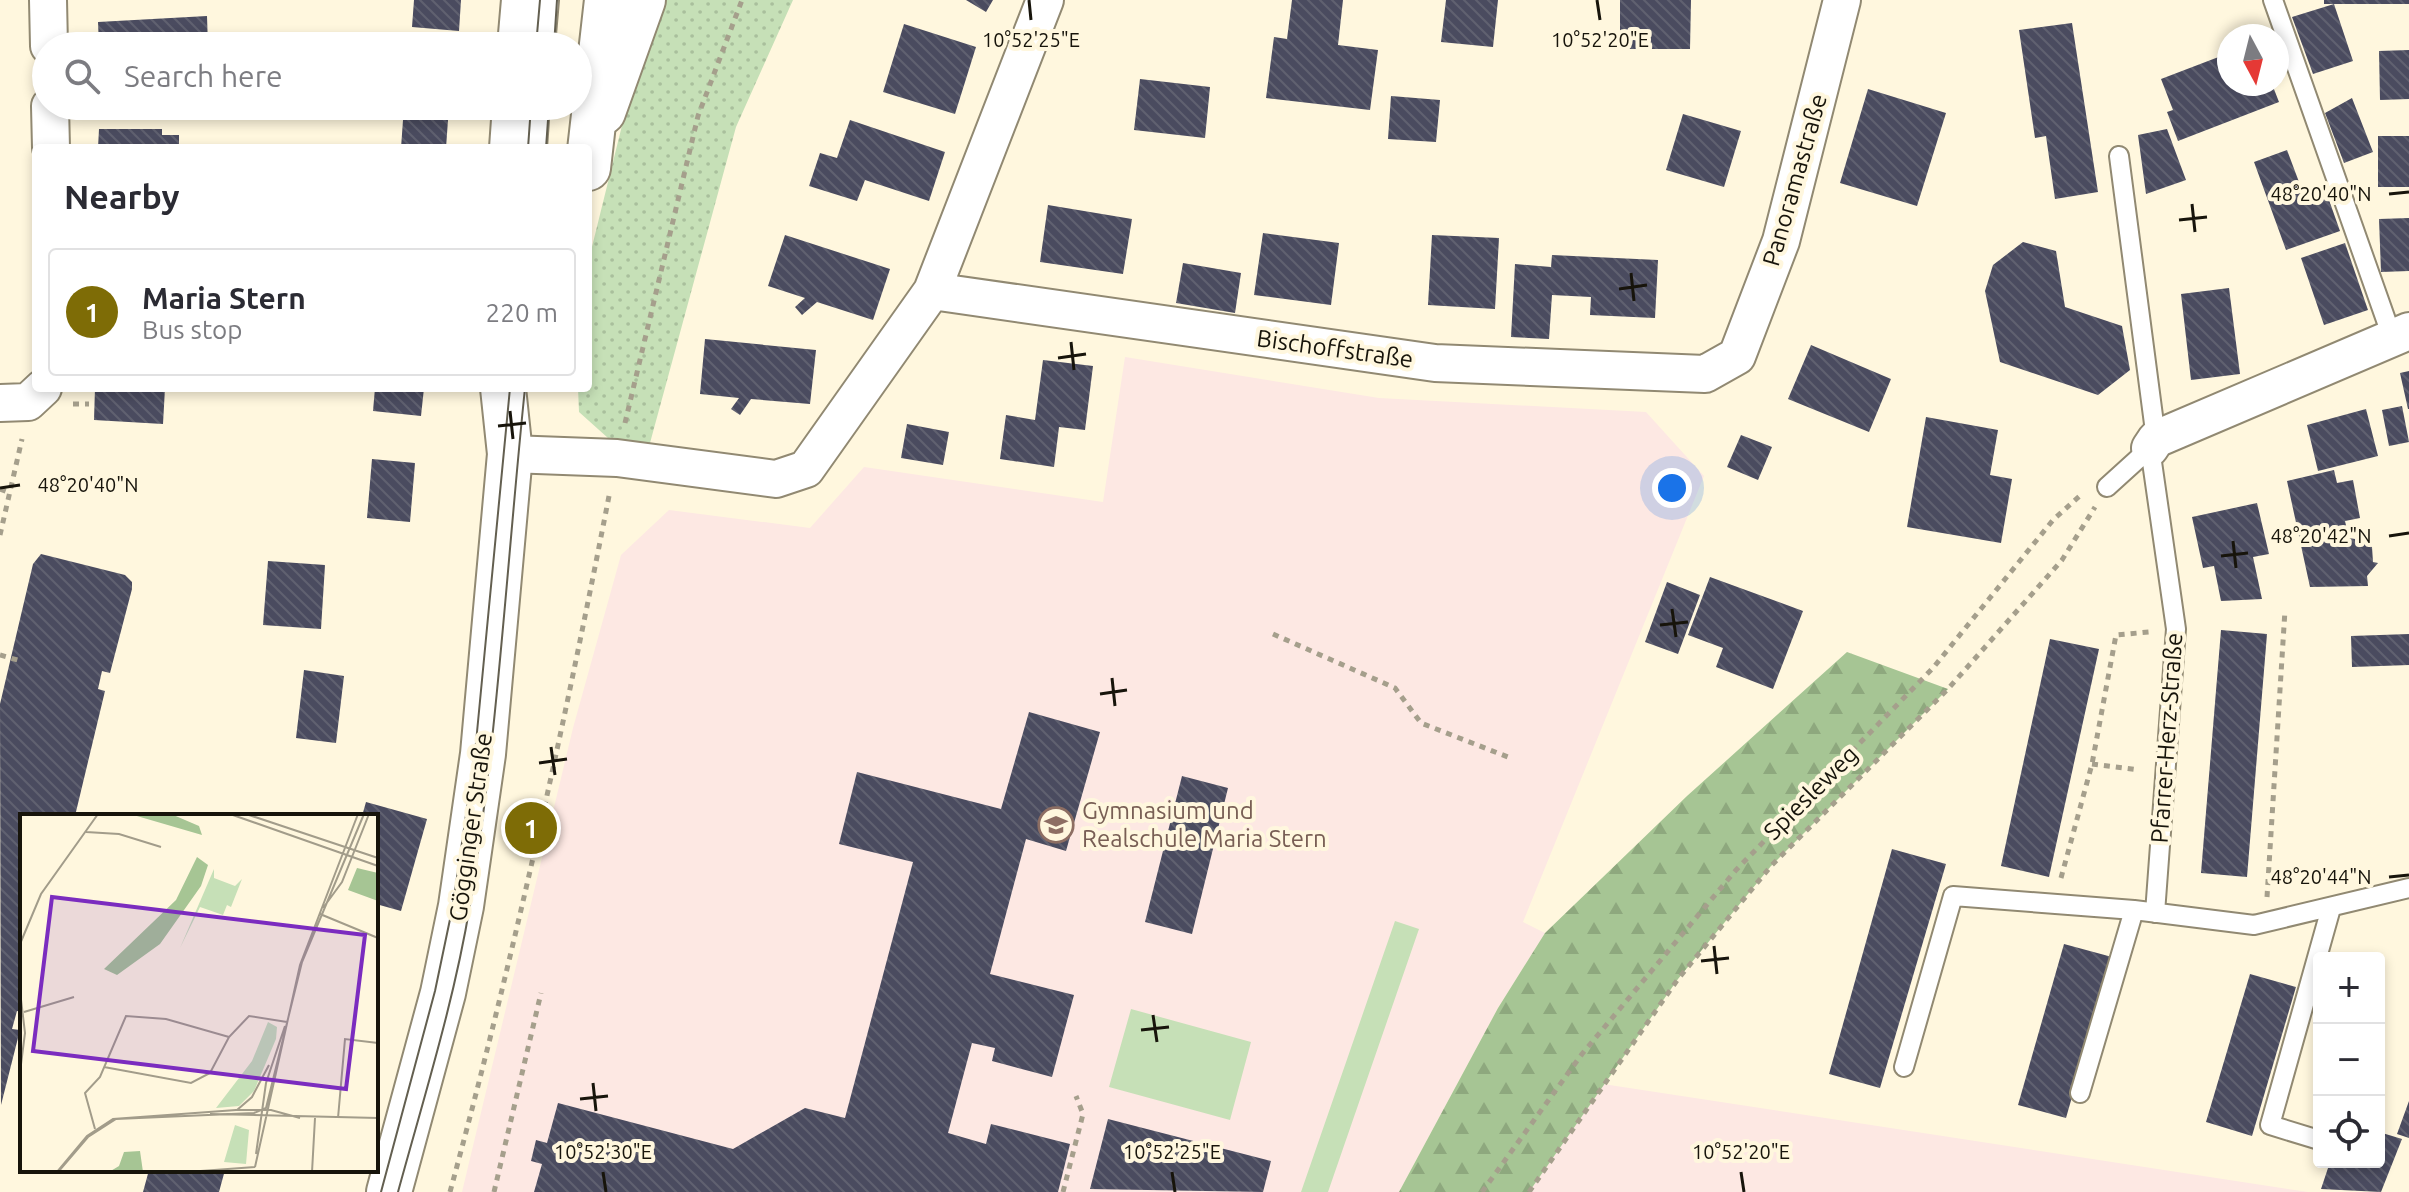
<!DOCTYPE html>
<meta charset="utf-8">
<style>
body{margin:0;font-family:Ubuntu,sans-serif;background:#f7f7f7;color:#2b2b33}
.controls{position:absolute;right:24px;bottom:24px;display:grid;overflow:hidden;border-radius:8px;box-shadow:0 4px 12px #0003}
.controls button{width:72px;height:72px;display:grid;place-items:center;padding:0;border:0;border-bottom:2px solid #e1e1e2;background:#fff;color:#2b2b33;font:40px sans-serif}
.compass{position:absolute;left:2217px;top:24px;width:72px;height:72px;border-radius:50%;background:#fff;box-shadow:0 4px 12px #0003;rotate:173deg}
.you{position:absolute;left:1672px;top:488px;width:28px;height:28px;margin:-20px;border:6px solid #fff;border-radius:50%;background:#1a73e8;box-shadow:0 0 0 12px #1a73e833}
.badge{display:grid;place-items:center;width:52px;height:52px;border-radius:50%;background:#7e6c06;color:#fff;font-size:26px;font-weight:700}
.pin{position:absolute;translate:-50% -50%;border:4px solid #fff;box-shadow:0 2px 8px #0006}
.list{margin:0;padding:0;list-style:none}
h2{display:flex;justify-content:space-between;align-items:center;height:104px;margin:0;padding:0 32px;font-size:34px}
h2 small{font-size:26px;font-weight:400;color:#7c7c81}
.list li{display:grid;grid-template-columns:52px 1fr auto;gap:24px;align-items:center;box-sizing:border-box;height:128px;margin:0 16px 16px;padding:0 16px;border:2px solid #e1e1e2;border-radius:8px}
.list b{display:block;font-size:30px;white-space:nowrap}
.list p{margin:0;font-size:26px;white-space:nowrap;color:#7c7c81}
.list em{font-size:26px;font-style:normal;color:#7c7c81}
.icon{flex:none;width:44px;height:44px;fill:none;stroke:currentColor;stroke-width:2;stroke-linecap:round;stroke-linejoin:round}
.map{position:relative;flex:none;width:2409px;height:1192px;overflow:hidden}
.search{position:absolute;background:#fff;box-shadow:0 4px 12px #0003;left:32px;top:32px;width:560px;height:88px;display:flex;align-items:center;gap:20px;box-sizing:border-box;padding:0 28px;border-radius:44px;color:#7c7c81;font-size:30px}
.panel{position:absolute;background:#fff;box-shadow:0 4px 12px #0003;left:32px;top:144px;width:560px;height:248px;border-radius:8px}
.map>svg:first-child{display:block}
</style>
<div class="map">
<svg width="2409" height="1192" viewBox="0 0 2409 1192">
<defs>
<pattern id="grass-dots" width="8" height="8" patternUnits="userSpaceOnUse" patternTransform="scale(2)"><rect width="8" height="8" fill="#c6e0b7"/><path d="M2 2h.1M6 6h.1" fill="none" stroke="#a9bf9c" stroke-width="1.8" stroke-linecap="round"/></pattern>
<pattern id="forest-firs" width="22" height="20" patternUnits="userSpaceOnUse" patternTransform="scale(2)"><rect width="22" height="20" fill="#a6c594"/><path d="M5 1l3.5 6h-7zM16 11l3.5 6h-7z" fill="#8ea87e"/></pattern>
<pattern id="building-back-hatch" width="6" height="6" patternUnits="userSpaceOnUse" patternTransform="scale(2)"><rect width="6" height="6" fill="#4a4b5f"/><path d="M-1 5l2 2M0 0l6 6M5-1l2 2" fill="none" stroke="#606170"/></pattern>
</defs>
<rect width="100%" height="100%" fill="#fff7de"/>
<path fill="#fde8e3" d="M1125,357L1379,398L1646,412L1704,476L1523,922L1545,933L1498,1008L1399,1192H462L573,728L621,555L669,510L810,528L864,467L1103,502Z
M1603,1084L2308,1192H1529Z"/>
<path fill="url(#grass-dots)" d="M653,0H793L736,127L650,443L608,438L579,412L578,388H588V263Z"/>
<path fill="url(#forest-firs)" d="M1847,652L1948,689L1771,866L1678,979L1529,1192H1399L1498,1008L1545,933L1687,796Z"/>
<path fill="#c6e0b7" d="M1395,921L1419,929L1328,1192H1301Z
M1131,1009L1251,1042L1230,1120L1109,1087Z"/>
<path fill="url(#building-back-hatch)" d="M414,0H461L459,31L412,27Z
M966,0H993L986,12Z
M1292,0H1343L1338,45L1378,50L1370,110L1266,98L1274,37L1287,39Z
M1446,0H1498L1493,47L1441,42Z
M1620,0H1691L1690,49H1620Z
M2324,0H2409V4H2324Z
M2334,4L2353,61L2313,74L2292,17Z
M207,16L208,46H99L98,22Z
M2072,23L2098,192L2055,199L2046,136L2035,138L2019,30Z
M904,24L976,47L955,114L883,92Z
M2409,50V99L2380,100L2379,51Z
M2229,53V84H2272L2279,102L2178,141L2167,112L2173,110L2161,79Z
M1140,79L1210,87L1205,138L1134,130Z
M1868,89L1946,113L1917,206L1840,183Z
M1391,96L1440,100L1436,142L1388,139Z
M2352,98L2373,152L2344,163L2325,113Z
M404,106H449L446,148H401Z
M1683,114L1741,131L1724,187L1666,170Z
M850,120L945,152L929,201L865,180L857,201L809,186L820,153L837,158Z
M99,129H162V135H179V148H98Z
M2167,129L2186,180L2146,194L2138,135Z
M2378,136H2409V187H2378Z
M2287,150L2302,190L2323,183L2340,231L2286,250L2254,162Z
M1048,205L1132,219L1123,274L1040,262Z
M2409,218V271L2381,272L2379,219Z
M1263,233L1339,243L1331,305L1254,295Z
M785,235L890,269L873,320L817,302L802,315L795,307L805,298L768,286Z
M1432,235L1499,238L1495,309L1428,305Z
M2023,242L2056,251L2065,307L2122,326L2130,370L2098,395L2000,362L1985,291L1993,265Z
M2345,243L2368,310L2324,325L2301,258Z
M1552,255L1658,260L1655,318L1590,315L1591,297L1552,295L1549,339L1511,337L1515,264L1551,267Z
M1183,263L1241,273L1235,313L1176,303Z
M2229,288L2240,374L2191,380L2181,294Z
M705,339L816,350L810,404L751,399L740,415L731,409L739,398L700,394Z
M1811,345L1891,379L1869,432L1788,399Z
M1043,360L1093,366L1085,430L1059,427L1054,467L1000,459L1006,415L1035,420Z
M2409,371V409H2408L2400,373Z
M95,388H165L163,424L94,420Z
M375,388H424L421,416L373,411Z
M2402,406L2409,442L2389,446L2382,410Z
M2366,409L2378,456L2318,471L2307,425Z
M1926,417L1998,430L1990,475L2012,479L2001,543L1907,527Z
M907,424L949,432L943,465L901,458Z
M1741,435L1772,447L1758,480L1727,467Z
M372,459L415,463L410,522L367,518Z
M2334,470L2337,483L2353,480L2360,518L2345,521L2349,538L2361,540L2372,547L2373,562L2378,563L2367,576L2368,586L2310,587L2287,481Z
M2257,503L2269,554L2253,557L2262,599L2221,601L2214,566L2203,568L2192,517Z
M41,554L125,575L132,582V589L110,673L102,671L98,689L105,691L75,816H22V1012L17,1011L12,1029L20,1030L1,1105L0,704L33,564Z
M268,561L325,565L321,629L263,625Z
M1710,577L1803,611L1773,689L1716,667L1723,648L1688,635Z
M1667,582L1700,595L1678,654L1645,642Z
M2221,630L2267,634L2247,877L2201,873Z
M2409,634V665L2352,667L2351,636Z
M2050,639L2099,649L2049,877L2001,866Z
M304,670L344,676L336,743L296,738Z
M1029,712L1100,732L1066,851L1026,839L990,974L1074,995L1052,1077L992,1061L995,1048L972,1043L948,1133L986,1144L991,1124L1070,1144L1058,1192H534L542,1164L531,1161L536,1140L547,1143L558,1103L733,1149L805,1108L845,1118L913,862L839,844L857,772L1001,809Z
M1182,776L1228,788L1192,934L1145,922Z
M366,802L427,819L401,911L376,904V816H362Z
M1892,849L1946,864L1880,1088L1829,1074Z
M2064,944L2112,957L2066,1118L2018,1105Z
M2250,974L2296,987L2252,1136L2206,1122Z
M2409,1101V1138L2397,1134Z
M1108,1119L1271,1161L1263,1192L1090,1189Z
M2379,1132L2402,1139L2381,1192L2321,1189L2330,1162H2379Z
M149,1170H225L219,1192H143Z"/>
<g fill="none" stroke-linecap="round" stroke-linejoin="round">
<defs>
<path id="service" d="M2273,0L2392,337
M545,46L549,0
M537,148L540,106
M2119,156L2156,439
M2150,448L2176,629L2155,913
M2107,487L2150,448
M1904,1067L1953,896L2134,910L2254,925L2409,888
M2080,1093L2134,910
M2319,1140L2270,1125L2331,908"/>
<path id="minor" d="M48,0L49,46
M50,106L51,148
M932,291L1435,363L1705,374L1737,356L1781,241L1842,0
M0,403L28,402L43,388
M2150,448L2156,439L2409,331
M510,454L617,458L776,479L806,469L932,291L1045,0"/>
<path id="tertiary" d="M603,112L643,0"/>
<path id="secondary" d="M520,46L524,0
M512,148L515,106
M588,168L607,0
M389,1192L443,993L461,906L483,754L510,454L503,388"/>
</defs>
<use href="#service" stroke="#918972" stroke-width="22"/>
<use href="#minor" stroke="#918972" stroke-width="40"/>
<use href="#tertiary" stroke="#918972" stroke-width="48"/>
<use href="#secondary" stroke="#918972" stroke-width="48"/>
<path stroke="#a59f8c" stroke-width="5" stroke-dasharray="6 6" stroke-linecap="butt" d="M73,404H89
M625,423L698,116L742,0
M0,489L11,493
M0,535L22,439
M1273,634L1395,688L1421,723L1513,759
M0,655L21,661
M2092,764L2139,770
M2061,878L2092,764L2116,635L2149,632
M2267,897L2285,610
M450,1192C513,960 564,727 610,491
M494,1192L541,993
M1063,1192L1083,1114L1076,1096
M1482,1192L1582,1054L1736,870L1933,668L2053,520L2083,493
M1529,1192L1678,979L1771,866L1948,689L2062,560L2095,507"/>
<use href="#service" stroke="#fff" stroke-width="18"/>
<use href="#minor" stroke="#fff" stroke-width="36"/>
<use href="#tertiary" stroke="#fff" stroke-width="44"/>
<use href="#secondary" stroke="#fff" stroke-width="44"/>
<path stroke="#635f50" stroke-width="2" d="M536,46L540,0
M554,46L557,0
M528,148L531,106
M546,148L549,106
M381,1192L435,991L453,905L475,753L510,388
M398,1192C424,1097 454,1002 470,905C498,733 507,561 525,388"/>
</g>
<path fill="none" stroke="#17140b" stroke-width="3" d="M1029,0L1031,20M1597,0L1600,20M2389,194L2409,192M2192,204L2195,232M2179,220L2207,217M1631,273L1634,301M1619,289L1647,285M1071,342L1074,370M1058,358L1086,354M510,411L513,439M498,426L526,423M0,488L20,485M2389,536L2409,533M2233,541L2236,568M2221,556L2248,553M1672,609L1676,637M1660,625L1688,622M1112,678L1115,706M1100,694L1127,690M551,747L555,775M539,763L567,759M2389,877L2409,875M1714,946L1717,974M1701,961L1729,958M1153,1015L1157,1042M1141,1030L1169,1027M593,1083L596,1111M580,1099L608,1096M603,1172L606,1192M1172,1172L1175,1192M1741,1172L1744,1192"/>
<defs>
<symbol id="school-ring" viewBox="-11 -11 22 22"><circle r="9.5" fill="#fff7de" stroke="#8d6e63" stroke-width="1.5"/><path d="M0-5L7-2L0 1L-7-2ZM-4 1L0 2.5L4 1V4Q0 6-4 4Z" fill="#8d6e63"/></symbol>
</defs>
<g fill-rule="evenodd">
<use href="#school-ring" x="1036" y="805" width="40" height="40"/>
</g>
<g text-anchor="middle" stroke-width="8" stroke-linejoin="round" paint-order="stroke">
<g font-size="24" fill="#17140b" stroke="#fff7de">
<text transform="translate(1795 180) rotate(-74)" y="8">Panoramastraße</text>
<text transform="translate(1335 349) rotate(8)" y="8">Bischoffstraße</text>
<text transform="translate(2167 738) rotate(-86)" y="8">Pfarrer-Herz-Straße</text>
<text transform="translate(1811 793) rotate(-45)" y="8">Spiesleweg</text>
<text transform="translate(471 827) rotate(-82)" y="8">Gögginger Straße</text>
</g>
<g font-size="24" fill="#785e54" stroke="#fff7de" text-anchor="start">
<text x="1082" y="819">Gymnasium und<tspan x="1082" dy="28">Realschule Maria Stern</tspan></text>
</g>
</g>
<g transform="translate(20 814)">
<rect width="358" height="358" fill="#fff7de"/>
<path d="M248,208L257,213L256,225L234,277L219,292L196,294L232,247ZM215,311L229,316L226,350L204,348Z" fill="#c6e0b7"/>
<path d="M110,0H151L179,12L182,21ZM177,43L188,51L181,72L140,130L97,161L84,155L156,86ZM337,54L358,59V87L328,76ZM120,337L123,358H89L99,352L104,338Z" fill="#a6c594"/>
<path d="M194,55V64L215,72L222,65L211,93L207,91L203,101L180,93L160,134Z" fill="#c6e0b7"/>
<path fill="none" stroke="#a29c8a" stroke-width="2" d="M210,0L358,52M226,0L358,44M66,18L99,20L141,33M303,94L322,68L349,0M300,100L358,124M0,130L21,80L78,0M0,177L5,219L0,258M4,198L54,183M84,253L171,269L190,259L209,223L229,202L267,208M217,296L232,283L249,251M190,300L358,304M318,304L325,225L358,229M75,315L65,279L80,263L106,202L146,205L209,223M236,340L246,269L265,212M235,353L280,151L338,0M37,358L67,322L93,305L216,296H251L280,304M38,358L68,323L96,305L234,299L246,294L282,148L344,0M167,358L235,353M292,358L295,304"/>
<path fill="#7b2cbf" fill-opacity="0.15" stroke="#7b2cbf" stroke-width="4" d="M32,83L345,121L326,275L13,237Z"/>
<rect width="358" height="358" fill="none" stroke="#17140b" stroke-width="4"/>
</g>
<g font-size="20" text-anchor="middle" fill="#17140b" stroke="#fff7de" stroke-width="8" stroke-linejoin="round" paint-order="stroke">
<text x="1031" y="47">10°52'25"E</text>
<text x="1600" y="47">10°52'20"E</text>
<text x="2321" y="201">48°20'40"N</text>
<text x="88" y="492">48°20'40"N</text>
<text x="2321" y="543">48°20'42"N</text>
<text x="2321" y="884">48°20'44"N</text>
<text x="603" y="1159">10°52'30"E</text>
<text x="1172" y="1159">10°52'25"E</text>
<text x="1741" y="1159">10°52'20"E</text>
</g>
</svg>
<div class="controls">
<button>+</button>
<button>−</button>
<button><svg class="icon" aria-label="locate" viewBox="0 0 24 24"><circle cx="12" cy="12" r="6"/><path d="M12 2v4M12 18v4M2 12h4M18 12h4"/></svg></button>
</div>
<svg class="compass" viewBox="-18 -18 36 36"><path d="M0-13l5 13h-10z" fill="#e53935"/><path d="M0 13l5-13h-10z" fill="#7c7c81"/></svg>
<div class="you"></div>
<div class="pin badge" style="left:531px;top:828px">1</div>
<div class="search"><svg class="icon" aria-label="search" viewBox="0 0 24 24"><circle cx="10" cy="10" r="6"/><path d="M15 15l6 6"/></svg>Search here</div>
<section class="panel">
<h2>Nearby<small></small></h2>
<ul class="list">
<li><span class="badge">1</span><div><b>Maria Stern</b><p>Bus stop</p></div><em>220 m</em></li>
</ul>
</section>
</div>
